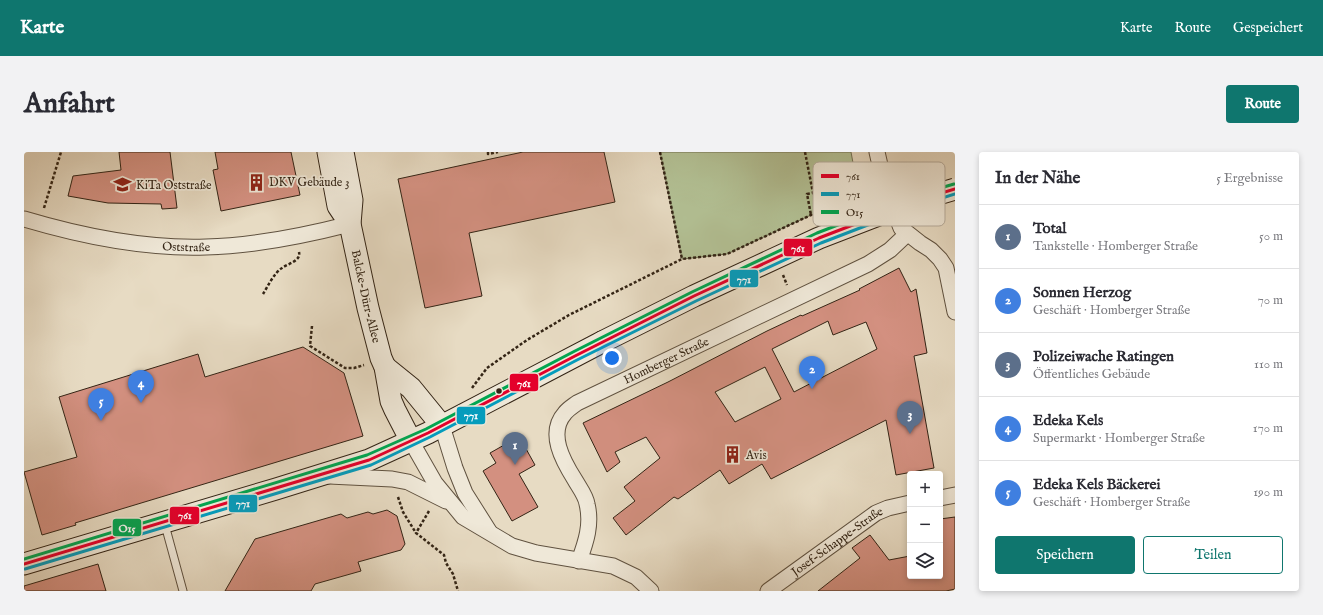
<!DOCTYPE html>
<html lang="de">
<meta charset="utf-8">
<style>
body{margin:0;font-family:"IM FELL English",serif;background:#f2f2f3;color:#2b2b33}
.controls{position:absolute;right:12px;bottom:12px;display:grid;overflow:hidden;border-radius:4px;box-shadow:0 2px 6px #0003}
.controls button{width:36px;height:36px;display:grid;place-items:center;padding:0;border:0;border-bottom:1px solid #e1e1e2;background:#fff;color:#2b2b33;font:20px sans-serif}
.you{position:absolute;left:588px;top:206px;width:14px;height:14px;margin:-10px;border:3px solid #fff;border-radius:50%;background:#1a73e8;box-shadow:0 0 0 6px #1a73e833}
.badge{display:grid;place-items:center;width:26px;height:26px;border-radius:50%;background:#0f766e;color:#fff;font-size:13px;font-weight:700}
.pin{position:absolute;translate:-50% -33px;filter:drop-shadow(0 1px 2px #0008)}
.pin::after{content:'';position:absolute;top:21px;width:14px;height:12px;background:inherit;clip-path:polygon(0 0,100% 0,50% 100%)}
.list{margin:0;padding:0;list-style:none}
h2{display:flex;justify-content:space-between;align-items:center;height:52px;margin:0;padding:0 16px;font-size:17px}
h2 small{font-size:13px;font-weight:400;color:#7c7c81}
.list li{display:grid;grid-template-columns:26px 1fr auto;gap:12px;align-items:center;box-sizing:border-box;height:64px;padding:0 16px;border-top:1px solid #e1e1e2}
.list b{display:block;font-size:15px;white-space:nowrap}
.list p{margin:0;font-size:13px;white-space:nowrap;color:#7c7c81}
.list em{font-size:13px;font-style:normal;color:#7c7c81}
.actions{display:flex;gap:8px;padding:12px 16px}
.actions a{flex:1;padding:9px 0;border:1px solid #0f766e;border-radius:4px;text-align:center;font-size:14px;color:#0f766e}
.actions .main{background:#0f766e;color:#fff}
.icon{flex:none;width:22px;height:22px;fill:none;stroke:currentColor;stroke-width:2;stroke-linecap:round;stroke-linejoin:round}
.map{position:relative;flex:none;width:931px;height:439px;overflow:hidden;border-radius:4px}
header{display:flex;align-items:center;gap:24px;box-sizing:border-box;height:56px;padding:0 20px;background:#0f766e;color:#fff}
header strong{font-size:19px}
nav{display:flex;gap:22px;margin-inline-start:auto;font-size:14px}
.intro{display:flex;align-items:center;justify-content:space-between;box-sizing:border-box;height:96px;padding:0 24px}
h1{margin:0;font-size:28px}
.button{padding:10px 18px;border-radius:4px;background:#0f766e;color:#fff;font-size:14px;font-weight:700}
main{display:flex;gap:24px;padding:0 24px}
aside{flex:1;background:#fff;border-radius:4px;box-shadow:0 2px 6px #0003}
.map>svg:first-child{display:block}
</style>
<header>
<strong>Karte</strong>
<nav><a>Karte</a><a>Route</a><a>Gespeichert</a></nav>
</header>
<div class="intro"><h1>Anfahrt</h1><a class="button">Route</a></div>
<main>
<div class="map">
<svg width="931" height="439" viewBox="0 0 931 439">
<rect width="100%" height="100%" fill="#e7dbc3"/>
<filter id="stains"><feTurbulence type="fractalNoise" baseFrequency=".005" numOctaves="4"/><feColorMatrix values="0 0 0 0 .2 0 0 0 0 .09 0 0 0 0 .02 0 0 0 .5 -.17"/></filter>
<radialGradient id="worn" r=".72"><stop offset=".6" stop-color="#630" stop-opacity="0"/><stop offset="1" stop-color="#630" stop-opacity=".3"/></radialGradient>
<path fill="#b3c195" stroke="#737255" d="M636,0H827L834,38L838,44L787,63L703,102L658,107Z"/>
<path fill="#d39080" stroke="#332415" fill-rule="evenodd" d="M95,0H146L153,56L138,57L137,52L84,51L44,44L49,24L97,18Z
M191,0H267L276,43L197,59L189,18L194,17Z
M499,0H580L591,50L445,81L458,144L401,156L374,27Z
M875,116L887,140L892,137L903,201L890,204L910,316L872,323L862,268L747,327L738,312L705,332L696,318L654,347L650,345L602,383L589,366L611,349L600,335L636,306L622,285L591,300L596,310L583,320L559,271L644,230L743,179L777,163L778,164L836,138L835,137ZM804,169L809,183L842,170L853,197L770,240L748,197ZM741,215L757,247L711,270L691,240Z
M279,195L320,221L339,284L51,371L52,373L18,383L0,320L53,305L35,245L174,202L181,225Z
M489,288L495,298L501,295L511,313L495,322L514,355L488,369L459,319L472,311L466,301Z
M363,358L373,364L381,392L377,398L334,410L337,419L291,432L287,439H201L231,387L317,362L323,366L344,360L349,362Z
M931,365V437L922,439H794L836,406L828,396L846,383L865,408L886,404V424H916V367Z
M74,412L82,439H0V434Z"/>
<g fill="none" stroke-linecap="round" stroke-linejoin="round">
<defs>
<path id="lane" d="M141,373L159,439"/>
<g id="street">
<path d="M853,0L861,35L877,76L896,91L907,98L916,107L922,116L931,160"/>
<path id="s1" d="M0,67C57,84 123,97 182,95C231,94 279,84 326,72"/>
<path d="M418,274L431,316L441,341L465,379"/>
<path d="M387,289L411,331L439,365L488,394L512,401L589,414L612,425L627,439"/>
<path d="M305,324L368,327L384,330L422,349"/>
<path d="M916,346L931,343"/>
<path id="s2" d="M555,409C562,390 568,372 563,352C562,344 555,335 551,328C539,309 523,281 541,261C544,257 549,254 553,251L844,112L866,98L883,82"/>
<path id="s3" d="M744,439L852,361L864,356L886,351"/>
</g>
<g id="secondary">
<path d="M304,0L314,54L326,72"/>
<path id="s4" d="M319,0L328,48L326,72L344,156L357,206L361,215L367,249L371,258L387,289"/>
<path d="M361,215L387,236L418,274"/>
<path d="M0,412L252,337L345,308L404,281L578,190"/>
</g>
</defs>
<use href="#lane" stroke="#605240" stroke-width="9"/>
<use href="#street" stroke="#605240" stroke-width="17"/>
<use href="#secondary" stroke="#332415" stroke-width="23"/>
<path stroke="#332415" stroke-width="2.5" stroke-dasharray="3 2" stroke-linecap="butt" d="M464,0V2L474,0
M636,0L658,107
M781,0L789,41L783,42L787,63
M20,56L37,0
M759,123L763,133
M239,142C244,134 250,121 258,116C265,111 277,109 275,100
M288,174L286,194L321,216H330L340,213
M448,236L463,216L503,188L545,163L658,107L703,102L787,63L845,41
M374,345L379,360L392,381
M405,359L392,381L420,403L422,411L429,422L434,439"/>
<use href="#lane" stroke="#efe8d8" stroke-width="7"/>
<use href="#street" stroke="#efe8d8" stroke-width="15"/>
<use href="#secondary" stroke="#efe8d8" stroke-width="21"/>
<defs>
<path id="secondary-bridge" d="M578,190L670,144L795,86L891,49L931,37"/>
</defs>
<use href="#secondary-bridge" stroke="#332415" stroke-width="23" stroke-linecap="butt"/>
<use href="#secondary-bridge" stroke="#efe8d8" stroke-width="21"/>
<defs>
<path id="bus-1" d="M0,412L345,308L404,281L551,204L670,144L795,86L891,49L931,37"/>
<path id="bus-2" d="M1,417L347,313L406,285L553,208L672,149L797,91L893,54L931,42"/>
<path id="bus-3" d="M0,407L343,303L402,277L549,200L668,140L793,81L889,44L930,32"/>
</defs>
<use href="#bus-1" stroke="#efe8d8" stroke-width="6"/>
<use href="#bus-2" stroke="#efe8d8" stroke-width="6"/>
<use href="#bus-3" stroke="#efe8d8" stroke-width="6"/>
<use href="#bus-1" stroke="#e4002b" stroke-width="3"/>
<use href="#bus-2" stroke="#059cbc" stroke-width="3"/>
<use href="#bus-3" stroke="#00a651" stroke-width="3"/>
</g>
<defs>
<symbol id="building-bare" viewBox="-9 -9 18 18"><path d="M-4-6H4V6H1V3H-1V6H-4ZM-2.5-4.3h1.7v1.8h-1.7ZM.8-4.3h1.7v1.8H.8ZM-2.5-1h1.7V.8h-1.7ZM.8-1h1.7V.8H.8Z" fill="#8f2418" stroke="#efe8d8" stroke-width="2.5" paint-order="stroke"/></symbol>
<symbol id="school-bare" viewBox="-9 -9 18 18"><path d="M0-5L7-2L0 1L-7-2ZM-4 1L0 2.5L4 1V4Q0 6-4 4Z" fill="#8f2418" stroke="#efe8d8" stroke-width="2.5" paint-order="stroke"/></symbol>
</defs>
<g fill-rule="evenodd">
<use href="#building-bare" x="220" y="18" width="25" height="25"/>
<use href="#school-bare" x="86" y="20" width="25" height="25"/>
<use href="#building-bare" x="696" y="290" width="25" height="25"/>
</g>
<circle fill="#332415" stroke="#efe8d8" stroke-width="1.5" cx="475" cy="239" r="3.5"/>
<g text-anchor="middle" stroke-width="3.5" stroke-linejoin="round" paint-order="stroke">
<g font-size="12" fill="#332415" stroke="#efe8d8" text-anchor="start">
<text x="245" y="34">DKV Gebäude 3</text>
<text x="112" y="37">KiTa Oststraße</text>
<text x="722" y="307">Avis</text>
</g>
<g font-size="12" fill="#332415" stroke="#efe8d8">
<text dy="4" stroke="none"><textPath href="#s1" startOffset="165">Oststraße</textPath></text>
<text dy="4" stroke="none"><textPath href="#s4" startOffset="147">Balcke-Dürr-Allee</textPath></text>
<text dy="4" stroke="none"><textPath href="#s2" startOffset="273">Homberger Straße</textPath></text>
<text dy="4" stroke="none"><textPath href="#s3" startOffset="85">Josef-Schappe-Straße</textPath></text>
</g>
</g>
<rect x="789" y="10" width="132" height="64" rx="6" fill="#efe8d8" stroke="#b7ad9e" stroke-width="1"/>
<rect x="797" y="22" width="18" height="4" fill="#e4002b"/>
<rect x="797" y="40" width="18" height="4" fill="#059cbc"/>
<rect x="797" y="58" width="18" height="4" fill="#00a651"/>
<g font-size="11" fill="#332415">
<text x="822" y="28">761</text>
<text x="822" y="46">771</text>
<text x="822" y="64">O15</text>
</g>
<g stroke="#efe8d8" stroke-width="1.5">
<rect x="759" y="86" width="30" height="19" rx="4" fill="#e4002b"/>
<rect x="705" y="117" width="30" height="19" rx="4" fill="#059cbc"/>
<rect x="485" y="221" width="30" height="19" rx="4" fill="#e4002b"/>
<rect x="432" y="254" width="30" height="19" rx="4" fill="#059cbc"/>
<rect x="204" y="342" width="30" height="19" rx="4" fill="#059cbc"/>
<rect x="145" y="354" width="31" height="19" rx="4" fill="#e4002b"/>
<rect x="88" y="366" width="30" height="19" rx="4" fill="#00a651"/>
</g>
<g font-size="11" text-anchor="middle" font-weight="bold" fill="#fff">
<text x="774" y="100">761</text>
<text x="720" y="131">771</text>
<text x="500" y="235">761</text>
<text x="447" y="267">771</text>
<text x="219" y="355">771</text>
<text x="161" y="367">761</text>
<text x="103" y="380">O15</text>
</g>
<rect width="100%" height="100%" filter="url(#stains)"/>
<rect width="100%" height="100%" fill="url(#worn)"/>
</svg>
<div class="controls">
<button>+</button>
<button>−</button>
<button><svg class="icon" aria-label="layers" viewBox="0 0 24 24"><path d="M12 4l9 5-9 5-9-5zM3 14l9 5 9-5"/></svg></button>
</div>
<div class="you"></div>
<div class="pin badge" style="left:491px;top:313px;background:#5c6f8a">1</div>
<div class="pin badge" style="left:788px;top:237px;background:#3f7fe0">2</div>
<div class="pin badge" style="left:886px;top:282px;background:#5c6f8a">3</div>
<div class="pin badge" style="left:117px;top:251px;background:#3f7fe0">4</div>
<div class="pin badge" style="left:77px;top:269px;background:#3f7fe0">5</div>
</div>
<aside>
<h2>In der Nähe<small>5 Ergebnisse</small></h2>
<ul class="list">
<li><span class="badge" style="background:#5c6f8a">1</span><div><b>Total</b><p>Tankstelle · Homberger Straße</p></div><em>50 m</em></li>
<li><span class="badge" style="background:#3f7fe0">2</span><div><b>Sonnen Herzog</b><p>Geschäft · Homberger Straße</p></div><em>70 m</em></li>
<li><span class="badge" style="background:#5c6f8a">3</span><div><b>Polizeiwache Ratingen</b><p>Öffentliches Gebäude</p></div><em>110 m</em></li>
<li><span class="badge" style="background:#3f7fe0">4</span><div><b>Edeka Kels</b><p>Supermarkt · Homberger Straße</p></div><em>170 m</em></li>
<li><span class="badge" style="background:#3f7fe0">5</span><div><b>Edeka Kels Bäckerei</b><p>Geschäft · Homberger Straße</p></div><em>190 m</em></li>
</ul>
<div class="actions"><a class="main">Speichern</a><a>Teilen</a></div>
</aside>
</main>
